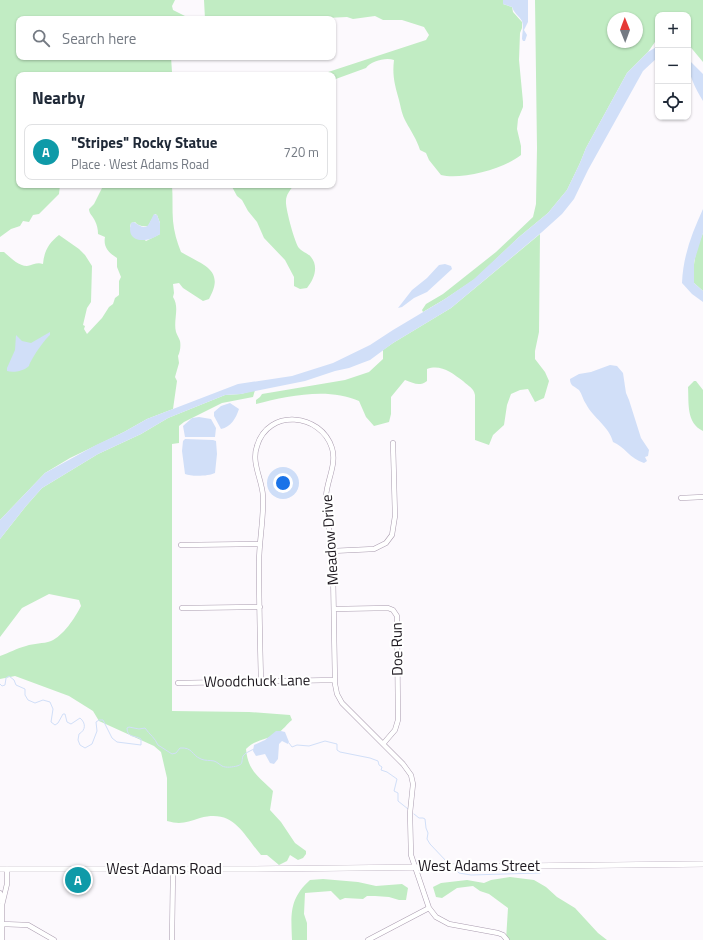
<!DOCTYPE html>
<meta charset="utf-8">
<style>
body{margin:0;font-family:"Titillium Web",sans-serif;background:#f2f2f3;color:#1f2937}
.controls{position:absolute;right:12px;top:12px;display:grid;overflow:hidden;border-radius:8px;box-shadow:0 1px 3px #0004}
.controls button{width:36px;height:36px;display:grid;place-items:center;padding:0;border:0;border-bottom:1px solid #e0e1e3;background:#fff;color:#1f2937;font:20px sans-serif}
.compass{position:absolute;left:607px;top:12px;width:36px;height:36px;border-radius:50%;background:#fff;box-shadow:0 1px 3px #0004;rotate:359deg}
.you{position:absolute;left:283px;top:483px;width:14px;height:14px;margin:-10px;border:3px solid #fff;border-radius:50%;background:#1a73e8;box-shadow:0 0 0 6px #1a73e833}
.badge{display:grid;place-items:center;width:26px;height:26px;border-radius:50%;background:#3e60d2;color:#fff;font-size:13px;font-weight:700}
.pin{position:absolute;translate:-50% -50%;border:2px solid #fff;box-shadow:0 1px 4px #0006}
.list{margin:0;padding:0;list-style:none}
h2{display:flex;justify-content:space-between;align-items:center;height:52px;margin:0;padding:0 16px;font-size:17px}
h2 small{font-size:13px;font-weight:400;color:#747a83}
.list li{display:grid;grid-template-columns:26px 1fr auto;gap:12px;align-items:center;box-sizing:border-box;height:56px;margin:0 8px 8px;padding:0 8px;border:1px solid #e0e1e3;border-radius:8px}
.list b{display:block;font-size:15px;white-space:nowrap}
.list p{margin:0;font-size:13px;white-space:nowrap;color:#747a83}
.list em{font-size:13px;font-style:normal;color:#747a83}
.icon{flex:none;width:22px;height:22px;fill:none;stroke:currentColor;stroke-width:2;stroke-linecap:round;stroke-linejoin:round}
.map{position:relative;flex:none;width:703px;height:940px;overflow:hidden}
.search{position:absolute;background:#fff;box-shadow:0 1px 3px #0004;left:16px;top:16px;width:320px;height:44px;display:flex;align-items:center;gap:10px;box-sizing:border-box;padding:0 14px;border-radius:8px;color:#747a83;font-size:15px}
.panel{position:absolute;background:#fff;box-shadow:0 1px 3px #0004;left:16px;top:72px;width:320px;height:116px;border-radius:8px}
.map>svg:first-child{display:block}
</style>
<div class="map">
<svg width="703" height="940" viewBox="0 0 703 940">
<rect width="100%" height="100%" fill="#fcf9fd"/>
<path fill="#c1ecc3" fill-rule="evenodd" d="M0,0H175L172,6L173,10L187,17L188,19H19V57H171L172,72L169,75H19V185H60L59,194L39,214L33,215L29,222L23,221L20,226L11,229L0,237Z
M204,0H503V4L512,7L513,12L522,22V28L520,33L519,60L523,102V107L518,119L517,129L521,146V155C504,169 461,180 441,175L429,160L426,153L420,150C417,140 411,131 406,122C402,115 401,108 399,100C395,85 392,76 394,60C386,57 371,61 366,68L333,80V75H319L426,40L429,35L424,27L402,20H383L375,16L353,19L347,17L326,18L324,19H205Z
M535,0H703V62L688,44V15H658V41L655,42L648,52L627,73L586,148L580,163L567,190L548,213L519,237L475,279L445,299L423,312L422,310L426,304L443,294L496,252L533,217L536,204L537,148ZM613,18H637V42H613Z
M105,185H172C173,197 172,209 173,221C174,232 177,242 181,252C202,265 226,269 209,299L203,301L183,288L179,283L173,284L174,293L173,297C180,308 173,320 176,332C177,335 179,338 180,341C181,346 180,352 178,356L179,363L175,377L177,381L173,409L147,419L124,432L70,458L45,473L0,520V252H4C10,257 18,266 27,266C33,265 37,262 43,264C44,251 49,243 59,235L79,249L85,255L92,266L91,302L87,308L83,325L85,326L84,329L87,334L102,318L109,307L113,304L115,298L119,295V281L121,277L117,267V258C109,253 103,247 105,237L98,234C98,229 97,225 95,221C93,216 89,214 89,209L94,204L103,186ZM155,214L157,215L160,223V234L146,241L130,227L131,223L135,222C138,226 143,227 148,226Z
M231,185H294C290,190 286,195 286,201C285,207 295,244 299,248C302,252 308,253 311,257C319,267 314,279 307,288L300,289L294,286V277L285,260L264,238L257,222L248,211L242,200L237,196Z
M703,233V291L694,283C692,265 696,249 703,233Z
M540,234L539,332L535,351V359L545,372L549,381L544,398L535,402L528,389L520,390L511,394L507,405L504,425L493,435L489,445L475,440V395C473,387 469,387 463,381C452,373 441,364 427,369V381C419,387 414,383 405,380L391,397V414L389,422L374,426L366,417L359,401C328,387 287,396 256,404V400L260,397L262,394L345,380L369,372L383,359V350L393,343L451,308Z
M694,381H696L703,390V431C686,423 689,403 688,387Z
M255,390L253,397L222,403L184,422L179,426V443L172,444V711L249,712L290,715L292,720C287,724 283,730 278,733C267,740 256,739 246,749C248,771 258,776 273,791L270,810L281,822L295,843L306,851V854L303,858L298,860L290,855L287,861L279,865L267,855H261C242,833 234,809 200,818C187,822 181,825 167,821V778L161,752L154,746L99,721L93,711L69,696L15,676L0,679V656C9,653 17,648 26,646C34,643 43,644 51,641C63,636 75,618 81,606L79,600L49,594L22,608L0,637V539L26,506L42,488L98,454L141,434L168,418L225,395L241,394Z
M510,877L534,880L546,887L557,897L575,908L598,933L607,940H506L508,908L489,894L480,891L473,886L457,888L442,898L436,897L433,887L441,883L467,880L484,883L491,880Z
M323,879L358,882L376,886L402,884L408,888L406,900H399L389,897L375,896H367L363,899L345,898L340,900L331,891L305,893L304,914L307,923V940H292C291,914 289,899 310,880Z"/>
<path fill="#d1dff8" d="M503,0H528V22L524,30L527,35L525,41H523L522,39C522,34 524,27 522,21C519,16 514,13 512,7L503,4Z
M658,46V57L643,71L588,170L574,199L562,214L542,232L451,308L393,343L370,360L362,363L349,368L335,371L305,381L241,394L225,395L168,418L141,434L98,454L42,488L26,506L0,539V520L45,473L96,445L124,432L147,419L238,384L292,376L333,363L370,345L393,330L445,299L474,279L519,237L548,213L567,190L580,163L586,148L627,73L648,52Z
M688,59L703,74V101C695,88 688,74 688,59Z
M703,209V233L694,262V283L703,291V302L692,294L682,283C683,256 692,233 703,209Z
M154,214L157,215L160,223V234C148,243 125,244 131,223L134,222C149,233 148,224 154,214Z
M445,264L451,266L452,269L427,292L414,298L402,307L398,308L412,290L427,278L439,265Z
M50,332V335C44,340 31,359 29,366C24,371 13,373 7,371V368L15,350L16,335L22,341L31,343Z
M610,365L617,366L623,373L626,393L629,400L641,438L649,450L648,456L645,457L647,461L644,463C630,459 624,446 613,442C609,426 593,418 586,404C583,400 582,394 579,390C574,386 570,386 570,379L579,374L591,372Z
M230,403L239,409C236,418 231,427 221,429L214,416V412L221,406Z
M199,417L211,419L216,428L215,437H185L183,426L192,418Z
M185,439L213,440L216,441L217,454L215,473C209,476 192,477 185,474L182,451L183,441Z
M276,731H281L285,732L289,742L288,744L282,741L279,744L278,759L274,764L270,763L265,754L256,756L253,751L254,745L265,740Z"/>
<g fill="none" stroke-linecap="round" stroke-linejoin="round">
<path stroke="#d1dff8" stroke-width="1" d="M0,684L2,686L5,685L6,678L9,676L14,680L16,685L25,689V695L28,700L35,703L43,700L50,702L53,709L51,722L55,725L58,723L63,714H65L67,722L71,724L80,718C86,723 86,730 79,734L78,740L80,745L85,748L92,744L97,731L96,722L99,720H103L112,738L117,742L141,745V739C135,735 127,738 127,728L129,727L139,729L145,728C150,735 155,738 158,745L172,754L176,753L180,748C193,747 191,755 201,759C205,761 210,760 214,761C217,762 219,764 222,766C226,768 233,767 237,766C244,764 241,761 243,756C245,753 250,751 254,749
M289,743L292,747L297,745L309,746L325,741L337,744V750L340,752L370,758L378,761L379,765L382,767L381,770L387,772L397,779L394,791L398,793V801L408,809
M414,814L419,818H423L425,819L426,828L428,833L427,839L430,844L448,863
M455,869L459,873L471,875L540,873"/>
<defs>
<path id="minor" d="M681,498L703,497
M181,545L260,544
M332,551L374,549L386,543L392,535L395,516L393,443
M182,608L260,607
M334,609L388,608L393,610L397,616L398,720L395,730L383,744
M261,681C260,642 259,602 259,563C259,541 264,518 263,496C262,479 251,463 257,446C268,408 321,413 332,448C337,464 327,480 326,496L333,570L335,684L337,694L342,703L403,764L411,775L413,784L410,813L411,855L429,908L436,917L449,924L498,933L503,935L507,940
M178,683L335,680
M0,893L2,902
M2,924L28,925L54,940
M2,940V905L7,884V869
M172,940L173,869
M368,940L429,908"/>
<path id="tertiary" d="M0,869H255L703,864"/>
</defs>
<use href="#minor" stroke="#aa9caf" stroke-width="5.5"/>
<use href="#tertiary" stroke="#aa9caf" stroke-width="6"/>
<use href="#minor" stroke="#fff" stroke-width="4.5"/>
<use href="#tertiary" stroke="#fff" stroke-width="5.5"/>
</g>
<g text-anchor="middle" stroke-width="4" stroke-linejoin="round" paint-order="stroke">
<g font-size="15" fill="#1d181f" stroke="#fff">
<text transform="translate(330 540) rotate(-94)" y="5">Meadow Drive</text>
<text transform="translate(397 649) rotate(-91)" y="5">Doe Run</text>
<text transform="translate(257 681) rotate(-1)" y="5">Woodchuck Lane</text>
<text x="479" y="871">West Adams Street</text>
<text x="164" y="874">West Adams Road</text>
</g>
</g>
</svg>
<div class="controls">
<button>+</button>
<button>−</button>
<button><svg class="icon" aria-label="locate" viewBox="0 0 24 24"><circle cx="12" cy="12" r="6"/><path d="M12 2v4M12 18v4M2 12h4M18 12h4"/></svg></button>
</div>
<svg class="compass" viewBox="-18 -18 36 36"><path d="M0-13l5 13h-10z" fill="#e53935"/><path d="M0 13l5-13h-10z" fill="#747a83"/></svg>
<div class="you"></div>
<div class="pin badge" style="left:78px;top:880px;background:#0f9aa8">A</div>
<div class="search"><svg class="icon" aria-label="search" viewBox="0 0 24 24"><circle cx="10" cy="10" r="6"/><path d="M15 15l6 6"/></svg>Search here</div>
<section class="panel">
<h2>Nearby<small></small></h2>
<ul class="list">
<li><span class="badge" style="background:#0f9aa8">A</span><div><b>&quot;Stripes&quot; Rocky Statue</b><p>Place · West Adams Road</p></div><em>720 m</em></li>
</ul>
</section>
</div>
